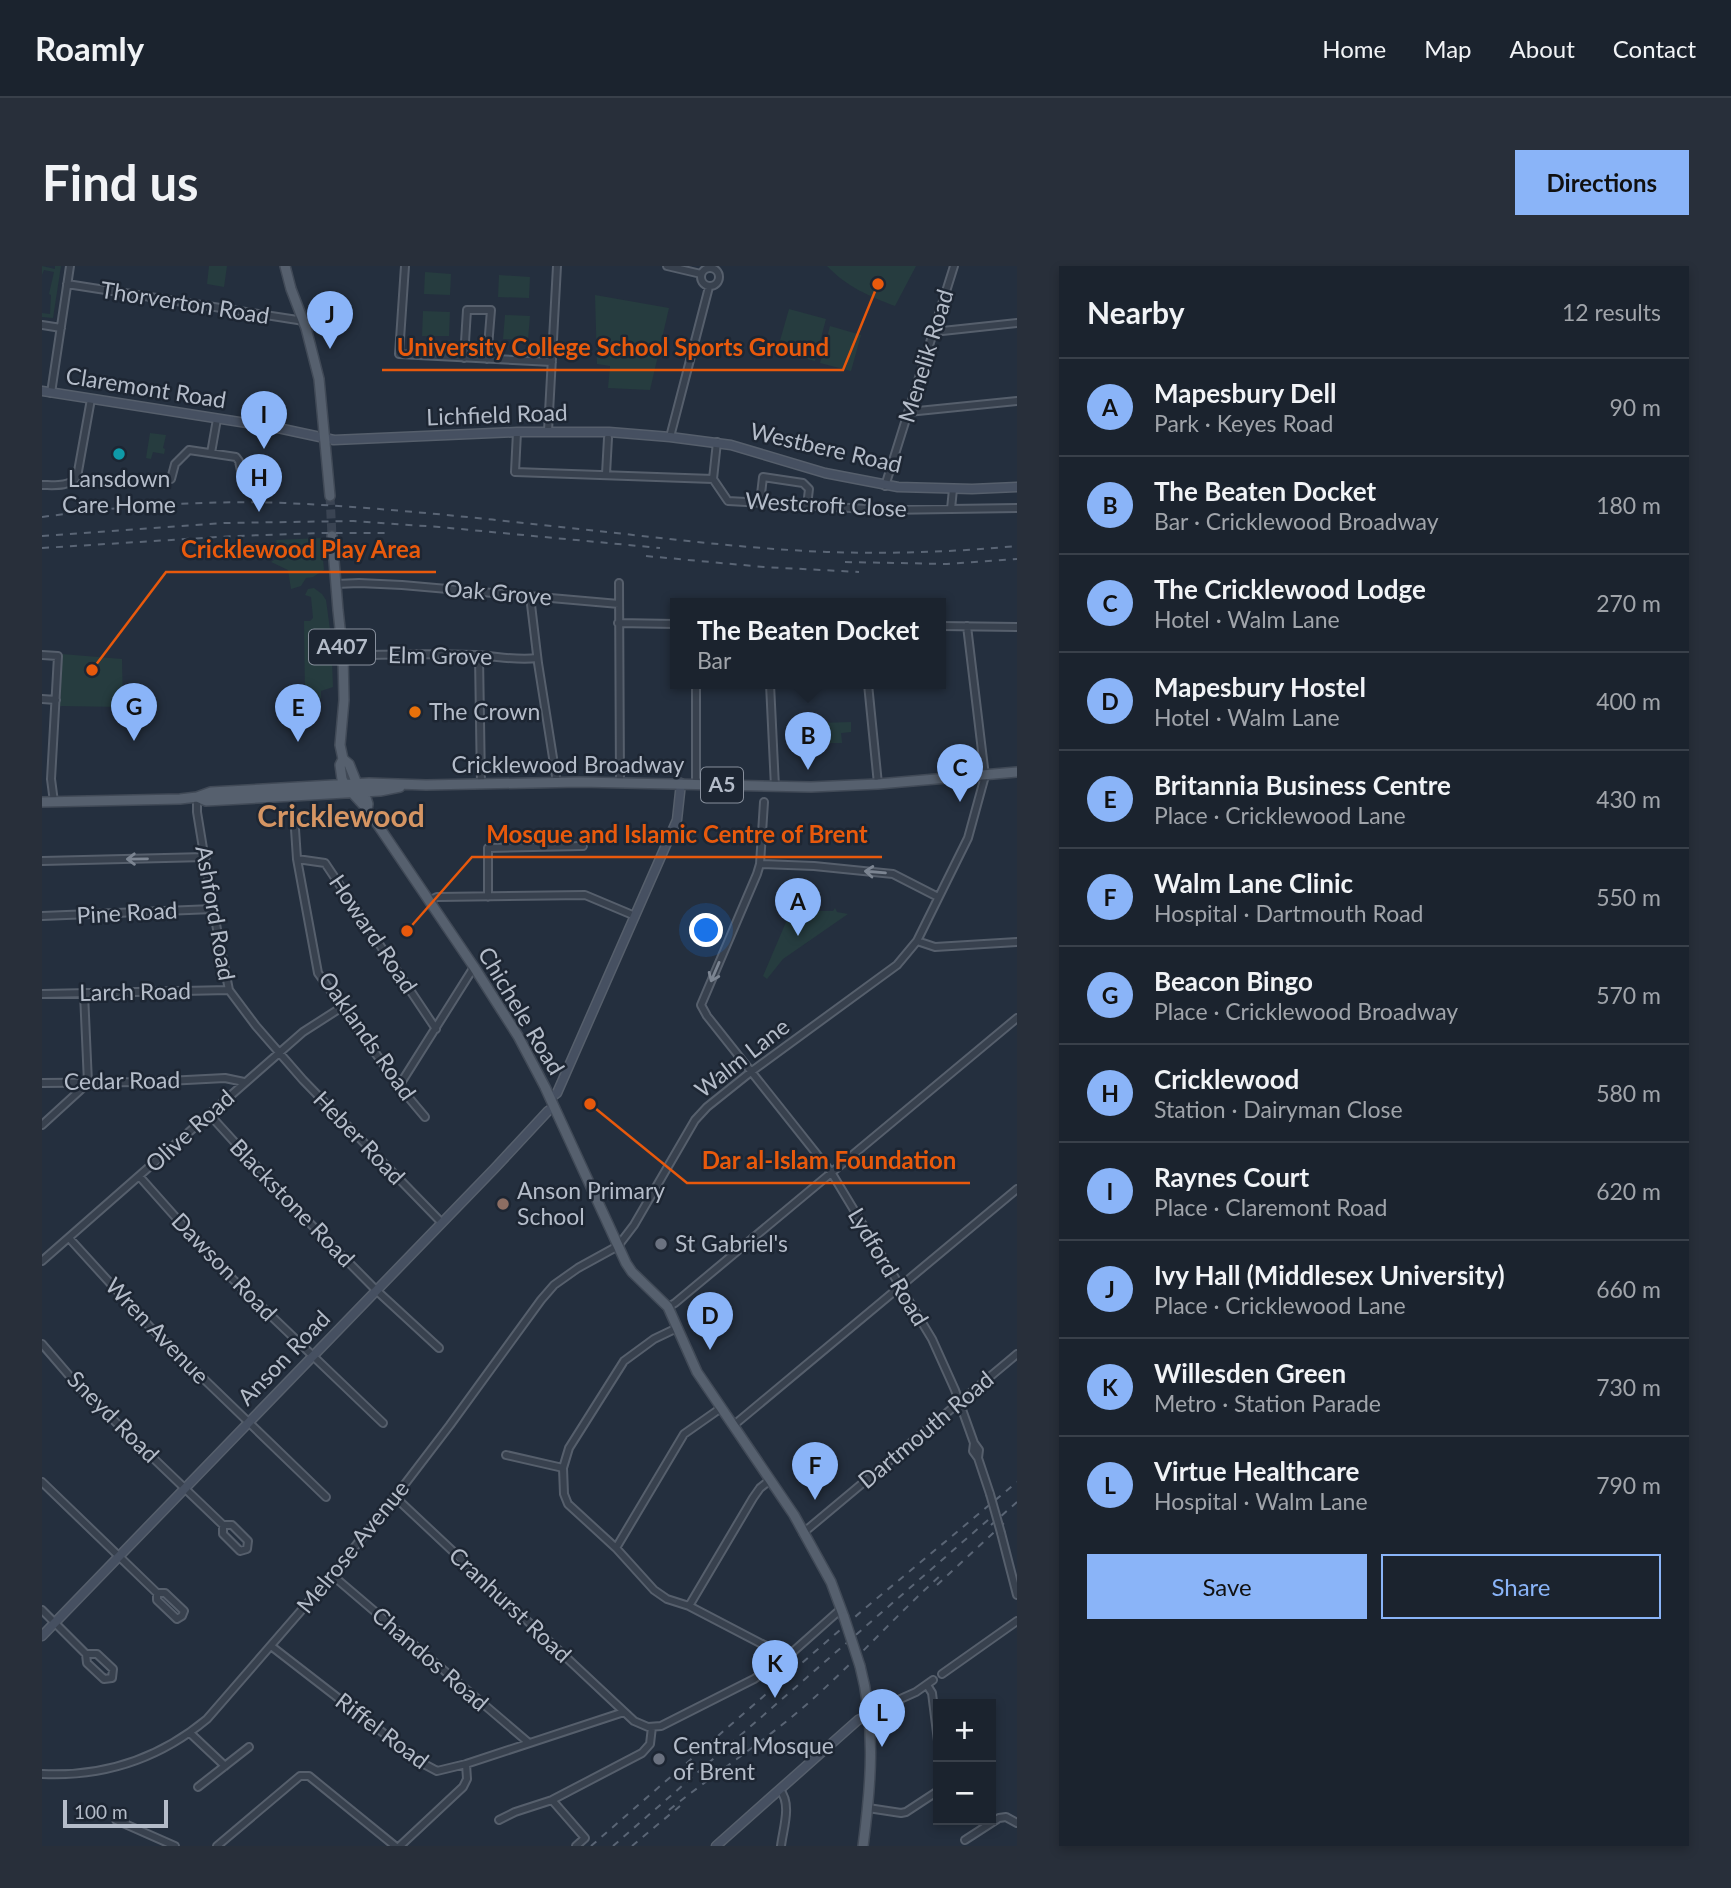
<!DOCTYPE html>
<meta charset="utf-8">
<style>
body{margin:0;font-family:Lato,sans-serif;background:#282f3a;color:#f1f3f6}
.controls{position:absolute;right:21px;bottom:21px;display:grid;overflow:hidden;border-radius:0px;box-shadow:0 4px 10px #0003}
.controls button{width:63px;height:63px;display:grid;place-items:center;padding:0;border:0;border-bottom:2px solid #39404a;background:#1b232e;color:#f1f3f6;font:35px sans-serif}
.scale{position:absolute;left:21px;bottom:18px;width:105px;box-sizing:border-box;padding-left:7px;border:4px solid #b4bcc9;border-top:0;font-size:19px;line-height:24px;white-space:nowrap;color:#b4bcc9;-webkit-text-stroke:5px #1d2633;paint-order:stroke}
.you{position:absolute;left:665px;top:665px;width:24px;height:24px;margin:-18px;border:5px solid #fff;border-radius:50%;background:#1a73e8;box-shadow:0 0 0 10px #1a73e833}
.badge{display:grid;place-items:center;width:46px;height:46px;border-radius:50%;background:#8ab4f8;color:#111;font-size:23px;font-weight:700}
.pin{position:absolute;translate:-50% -58px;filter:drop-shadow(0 2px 4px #0008)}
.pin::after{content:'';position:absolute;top:37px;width:24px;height:21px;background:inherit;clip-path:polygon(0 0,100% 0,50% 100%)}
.popup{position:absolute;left:628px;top:332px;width:276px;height:91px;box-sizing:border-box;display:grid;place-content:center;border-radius:0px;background:#1b232e;filter:drop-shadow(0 2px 5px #0005);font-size:23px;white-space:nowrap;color:#a0a4aa}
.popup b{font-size:26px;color:#f1f3f6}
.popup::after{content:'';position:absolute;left:50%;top:100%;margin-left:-14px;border:14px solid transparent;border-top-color:#1b232e}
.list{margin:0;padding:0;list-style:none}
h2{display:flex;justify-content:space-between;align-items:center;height:91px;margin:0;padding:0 28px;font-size:30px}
h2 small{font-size:23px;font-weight:400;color:#a0a4aa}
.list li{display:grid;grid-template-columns:46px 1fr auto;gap:21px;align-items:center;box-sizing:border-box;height:98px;padding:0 28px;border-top:2px solid #39404a}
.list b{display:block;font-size:26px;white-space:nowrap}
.list p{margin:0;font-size:23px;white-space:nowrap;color:#a0a4aa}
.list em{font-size:23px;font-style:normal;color:#a0a4aa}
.actions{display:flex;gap:14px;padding:21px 28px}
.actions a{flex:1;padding:16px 0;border:2px solid #8ab4f8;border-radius:0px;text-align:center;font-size:24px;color:#8ab4f8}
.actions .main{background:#8ab4f8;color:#111}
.map{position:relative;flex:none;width:975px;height:1580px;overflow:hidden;border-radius:0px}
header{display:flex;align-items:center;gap:42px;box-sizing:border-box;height:98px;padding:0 35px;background:#1b232e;border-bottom:2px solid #39404a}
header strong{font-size:33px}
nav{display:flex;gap:38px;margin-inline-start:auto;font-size:24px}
.intro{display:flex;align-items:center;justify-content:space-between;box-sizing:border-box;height:168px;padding:0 42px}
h1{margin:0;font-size:49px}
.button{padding:18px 32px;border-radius:0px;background:#8ab4f8;color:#111;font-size:24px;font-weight:700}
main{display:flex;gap:42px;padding:0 42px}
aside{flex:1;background:#1b232e;border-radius:0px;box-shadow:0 4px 10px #0003}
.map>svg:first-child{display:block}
</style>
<header>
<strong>Roamly</strong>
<nav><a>Home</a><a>Map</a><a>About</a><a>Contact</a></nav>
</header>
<div class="intro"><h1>Find us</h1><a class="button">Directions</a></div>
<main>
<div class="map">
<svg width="975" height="1580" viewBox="0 0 975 1580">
<rect width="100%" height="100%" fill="#242f3e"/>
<path fill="#263c3f" d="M0,0L13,3V0H19L11,52L0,51V47L8,48L9,29L7,28L12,6L2,4L0,9Z
M167,0H185L182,21L165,18Z
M785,0H874L853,40C827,30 805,21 785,0Z
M383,6L409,8L408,29L382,28Z
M457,9L488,11L487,32L456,31Z
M553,29L627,42L608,124L566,122L568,100L555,98Z
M747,43L784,53L773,95L735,85Z
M381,45L408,46L407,70H380Z
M463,49L488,50L486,74L461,73Z
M788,60L819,69L809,105L778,97Z
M108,167L124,169L121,182L123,183L122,188L111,186L109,193L104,192Z
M279,272L282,304L271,311L264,312L259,320L249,323L246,304L229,296L232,294L242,293L244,287L235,278L234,274Z
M272,322L280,328L284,334L289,371L291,421L279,425V432L263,433L262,355H268L271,352L269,331L263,329L266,323Z
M20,388L80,393L81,441L18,440Z
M809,456V466L799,467L800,477H776L777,457Z
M750,642L768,645H791L793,642L795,646L806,648L741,693L725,713L721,710Z"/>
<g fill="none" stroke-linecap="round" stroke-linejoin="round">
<path stroke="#3a4453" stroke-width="9" stroke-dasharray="9 4.5" stroke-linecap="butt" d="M288,230L290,270"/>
<defs>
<path id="street" d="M363,0L357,88L510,96
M625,0L659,8
M659 11a9 9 0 1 1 18 0a9 9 0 1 1-18 0Z
M25,18L262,55
M0,59L19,62
M891,66L975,57
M422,92L425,44H449L445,93
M9,127L28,0
M866,146L975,135
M506,165L515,0
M475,166L473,206L671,213L686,235L843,244L975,242
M628,171L667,21
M169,187L175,153
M564,208L566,172
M129,213L133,198L147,184L194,191L197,195L199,205L225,211
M671,213L675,176
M0,219C12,219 27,221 35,211L49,133
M843,220L912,0
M718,237L721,211L761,217L767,223L765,240
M909,243L911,223
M577,317L578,516
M294,318L317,317L360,319L577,338
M488,330L496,397L515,517
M576,357L633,358
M899,360L975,361
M0,389L16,390L9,513L12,536
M301,390C346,388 390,388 434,389C455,390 475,395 495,392
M437,390L439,518
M728,418L733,521
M826,418L836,518
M0,433L14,434
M654,519V418
M155,531V546L171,643L187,724L214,760L261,814L399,956
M722,536L718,598L715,608L659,739L665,750L789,906L890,1073L913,1124L932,1177L937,1184L936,1192
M253,563L255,593L276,707L357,820L383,851
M255,593L283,597L394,763
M0,595L164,591
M718,598L772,600L851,608L896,631
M446,631V582L541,580
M387,635L395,631L543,629L593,650
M0,650L171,643
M875,675L893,681L975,676
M0,728L187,724
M0,817L106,816L183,812L202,816
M357,820L432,701
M167,848L247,936L334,1024L397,1082
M0,859L46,817L42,727
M97,910L177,1000L341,1157
M27,972L109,1062L284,1231
M0,995L261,766L300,741
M626,1041L633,1037L975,752
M635,1062L612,1073L582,1095L527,1182L521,1202L522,1228L526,1238L574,1282L612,1324L625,1333L647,1340L745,1391
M0,1078L37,1121L181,1259H190L206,1275L205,1283L198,1285L181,1268V1259
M692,1159L975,923
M932,1177L931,1185L936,1192L948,1228
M464,1189L521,1202
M0,1216L115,1327H123L142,1345L140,1350L135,1353L115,1334V1327
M353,1231L592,1455L606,1461L619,1460L712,1413L745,1391L799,1343
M761,1267L975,1088
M959,1267L975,1329
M574,1282L642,1168L679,1142
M290,1309L487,1477
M647,1340L711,1232L718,1222L728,1214
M0,1344L44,1388L45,1397L62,1413L70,1412L71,1403L55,1388H44
M229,1380L380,1497L395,1505L424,1498L582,1446
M900,1408L975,1355
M885,1419L890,1427L896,1475
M827,1447L874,1426L891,1414
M148,1467L183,1500
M0,1508C62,1511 118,1492 165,1453L290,1309L353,1231L408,1159L499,1034L512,1019L536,1002L576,980L592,959L653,854L665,841L710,805L855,699L875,675L926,572L943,510L925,360
M156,1521L207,1481
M738,1524C750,1538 741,1563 739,1580
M510,1534L543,1572L534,1580
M826,1542L859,1547L864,1546L896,1525
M74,1554L133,1580
M457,1554L473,1546L510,1534L600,1487L608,1478L610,1461
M923,1574L957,1552L964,1551L975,1557
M175,1580L258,1510H267L353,1580
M358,1580L421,1521L425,1513L424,1498"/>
<path id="secondary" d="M0,125L236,162L292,174L475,166H567L628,171L689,179L783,207L856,221L930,223L975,221
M508,832L515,827L635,554L639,517
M0,1370L453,902L506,845L512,841
M674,1580L816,1454L827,1449"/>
<path id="primary" d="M243,0L249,23L264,62L277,113L288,230
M290,270L296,344L301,390L302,434L298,479L301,493L298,499L300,513L303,519L325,543L432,701L476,770L503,821L584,997L590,1006L626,1041L655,1106L752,1249L789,1316L802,1351
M301,493L307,498L315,518L322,526L326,538L325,543
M155,531L164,535L338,525L358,521
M0,536L138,533L155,531L169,526L327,517L384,519L538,516L769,521L836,518L975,506
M818,1400C834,1459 829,1520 821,1580"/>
</defs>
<use href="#street" stroke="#565f6c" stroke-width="10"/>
<use href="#secondary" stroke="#565f6c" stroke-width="11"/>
<use href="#primary" stroke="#414a57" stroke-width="12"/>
<use href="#street" stroke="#38414e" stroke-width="6"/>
<use href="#secondary" stroke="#465061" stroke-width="8"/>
<use href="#primary" stroke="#56606e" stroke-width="9"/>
<path stroke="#5a6575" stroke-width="2" stroke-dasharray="7 7" stroke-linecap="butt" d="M0,251C80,240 162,234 243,237C353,242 464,255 574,267C644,275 714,283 785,286C848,288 912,286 975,280
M0,270L183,257L311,255L397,261L618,282
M0,282L192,270L280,267H346
M604,290L722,301L817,306
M803,296L905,298L975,293
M949,1259L975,1236
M895,1319L962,1257
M627,1544C672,1508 720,1477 764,1439C811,1398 853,1350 899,1309
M549,1580L821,1344L975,1216
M571,1580L954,1247
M590,1580L638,1540"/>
<defs>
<path id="street-bridge" d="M948,1228L959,1267"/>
<path id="primary-bridge" d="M802,1351L818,1400"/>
</defs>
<use href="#street-bridge" stroke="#565f6c" stroke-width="10" stroke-linecap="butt"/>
<use href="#primary-bridge" stroke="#414a57" stroke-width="12" stroke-linecap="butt"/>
<use href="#street-bridge" stroke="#38414e" stroke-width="6"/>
<use href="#primary-bridge" stroke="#56606e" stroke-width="9"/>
</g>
<defs><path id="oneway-shaft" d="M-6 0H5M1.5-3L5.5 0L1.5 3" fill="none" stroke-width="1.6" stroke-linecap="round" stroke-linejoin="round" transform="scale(1.75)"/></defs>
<g stroke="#7c8592">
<use href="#oneway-shaft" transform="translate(95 593) rotate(179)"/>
<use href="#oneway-shaft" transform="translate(833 606) rotate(-175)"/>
<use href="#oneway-shaft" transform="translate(673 706) rotate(113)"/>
</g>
<circle fill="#0f9aa8" stroke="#1d2633" stroke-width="2.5" cx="77" cy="188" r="7"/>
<circle fill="#e8710a" stroke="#1d2633" stroke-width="2.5" cx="373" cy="446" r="7"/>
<circle fill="#8d6e63" stroke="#1d2633" stroke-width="2.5" cx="461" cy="938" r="7"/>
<g fill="#6b7280" stroke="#1d2633" stroke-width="2.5">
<circle cx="619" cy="978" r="7"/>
<circle cx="617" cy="1493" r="7"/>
</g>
<g text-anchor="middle" stroke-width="5" stroke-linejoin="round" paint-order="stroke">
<g fill="#1d2633" stroke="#878f9c" stroke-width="2">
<rect x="267" y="363.5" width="66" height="35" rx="5"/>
<rect x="659" y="501.5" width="42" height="35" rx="5"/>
</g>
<g font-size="21" font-weight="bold" fill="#b4bcc9">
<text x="300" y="388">A407</text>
<text x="680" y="526">A5</text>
</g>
<g font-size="23" fill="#b4bcc9" stroke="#1d2633">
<text transform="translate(143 37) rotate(9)" y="8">Thorverton Road</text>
<text transform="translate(884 90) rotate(-73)" y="8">Menelik Road</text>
<text transform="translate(104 122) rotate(9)" y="8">Claremont Road</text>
<text transform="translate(455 149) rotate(-2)" y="8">Lichfield Road</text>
<text transform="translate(784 182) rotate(13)" y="8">Westbere Road</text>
<text transform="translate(784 239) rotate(3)" y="8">Westcroft Close</text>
<text transform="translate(456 327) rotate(5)" y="8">Oak Grove</text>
<text transform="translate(398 390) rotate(1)" y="8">Elm Grove</text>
<text x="526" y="507">Cricklewood Broadway</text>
<text transform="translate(85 647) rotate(-3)" y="8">Pine Road</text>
<text transform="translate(173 647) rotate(80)" y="8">Ashford Road</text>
<text transform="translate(331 668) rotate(56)" y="8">Howard Road</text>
<text transform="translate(93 726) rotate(-1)" y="8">Larch Road</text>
<text transform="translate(479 745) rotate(59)" y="8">Chichele Road</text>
<text transform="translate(325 770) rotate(55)" y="8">Oaklands Road</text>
<text transform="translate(700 792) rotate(-38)" y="8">Walm Lane</text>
<text transform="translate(80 815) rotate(-1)" y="8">Cedar Road</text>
<text transform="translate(148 865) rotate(-42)" y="8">Olive Road</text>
<text transform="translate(317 872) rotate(46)" y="8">Heber Road</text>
<text transform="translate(250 937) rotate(46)" y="8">Blackstone Road</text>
<text transform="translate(182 1001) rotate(46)" y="8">Dawson Road</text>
<text transform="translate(846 1001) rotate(59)" y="8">Lydford Road</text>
<text transform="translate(115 1065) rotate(46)" y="8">Wren Avenue</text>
<text transform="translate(242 1092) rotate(-46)" y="8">Anson Road</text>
<text transform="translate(71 1151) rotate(45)" y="8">Sneyd Road</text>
<text transform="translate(884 1164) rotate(-40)" y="8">Dartmouth Road</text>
<text transform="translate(311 1281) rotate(-51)" y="8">Melrose Avenue</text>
<text transform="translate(468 1339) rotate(43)" y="8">Cranhurst Road</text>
<text transform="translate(388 1393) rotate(41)" y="8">Chandos Road</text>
<text transform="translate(340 1465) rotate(37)" y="8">Riffel Road</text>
</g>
<g font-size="23" fill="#b4bcc9" stroke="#1d2633" text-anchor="start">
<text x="77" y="221" text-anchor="middle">Lansdown<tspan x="77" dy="26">Care Home</tspan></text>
<text x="387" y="454">The Crown</text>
<text x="475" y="933">Anson Primary<tspan x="475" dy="26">School</tspan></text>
<text x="633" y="986">St Gabriel's</text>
<text x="631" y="1488">Central Mosque<tspan x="631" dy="26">of Brent</tspan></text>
</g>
<g font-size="30" font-weight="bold" fill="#d59563" stroke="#1d2633">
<text x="299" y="561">Cricklewood</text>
</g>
</g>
<path fill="none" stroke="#e8590c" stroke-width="2.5" d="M836 18L801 104H340M50 404L124 306H394M365 665L430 591H840M548 838L645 917H928"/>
<g fill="#e8590c" stroke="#1d2633" stroke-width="2.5">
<circle cx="836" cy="18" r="7"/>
<circle cx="50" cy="404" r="7"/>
<circle cx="365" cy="665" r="7"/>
<circle cx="548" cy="838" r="7"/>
</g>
<g font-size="24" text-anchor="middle" font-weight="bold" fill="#e8590c" stroke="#1d2633" stroke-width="5" stroke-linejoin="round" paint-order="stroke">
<text x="571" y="90">University College School Sports Ground</text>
<text x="259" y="292">Cricklewood Play Area</text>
<text x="635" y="577">Mosque and Islamic Centre of Brent</text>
<text x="787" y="903">Dar al-Islam Foundation</text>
</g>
</svg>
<div class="controls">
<button>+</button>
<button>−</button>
</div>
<div class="scale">100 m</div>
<div class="you"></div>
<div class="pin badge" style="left:756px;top:670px">A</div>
<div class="pin badge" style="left:766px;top:504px">B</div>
<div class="popup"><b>The Beaten Docket</b>Bar</div>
<div class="pin badge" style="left:918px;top:536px">C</div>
<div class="pin badge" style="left:668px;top:1084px">D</div>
<div class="pin badge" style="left:256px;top:476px">E</div>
<div class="pin badge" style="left:773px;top:1234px">F</div>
<div class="pin badge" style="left:92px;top:475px">G</div>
<div class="pin badge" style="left:217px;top:246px">H</div>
<div class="pin badge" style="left:222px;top:183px">I</div>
<div class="pin badge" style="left:288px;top:83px">J</div>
<div class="pin badge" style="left:733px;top:1432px">K</div>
<div class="pin badge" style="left:840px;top:1481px">L</div>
</div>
<aside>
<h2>Nearby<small>12 results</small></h2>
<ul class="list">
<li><span class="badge">A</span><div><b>Mapesbury Dell</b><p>Park · Keyes Road</p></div><em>90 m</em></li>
<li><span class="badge">B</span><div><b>The Beaten Docket</b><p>Bar · Cricklewood Broadway</p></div><em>180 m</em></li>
<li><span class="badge">C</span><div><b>The Cricklewood Lodge</b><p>Hotel · Walm Lane</p></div><em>270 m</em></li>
<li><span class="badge">D</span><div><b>Mapesbury Hostel</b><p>Hotel · Walm Lane</p></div><em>400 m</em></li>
<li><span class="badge">E</span><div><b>Britannia Business Centre</b><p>Place · Cricklewood Lane</p></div><em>430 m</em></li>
<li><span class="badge">F</span><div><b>Walm Lane Clinic</b><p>Hospital · Dartmouth Road</p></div><em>550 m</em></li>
<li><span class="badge">G</span><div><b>Beacon Bingo</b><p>Place · Cricklewood Broadway</p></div><em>570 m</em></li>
<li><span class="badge">H</span><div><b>Cricklewood</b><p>Station · Dairyman Close</p></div><em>580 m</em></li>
<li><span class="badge">I</span><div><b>Raynes Court</b><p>Place · Claremont Road</p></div><em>620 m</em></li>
<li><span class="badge">J</span><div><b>Ivy Hall (Middlesex University)</b><p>Place · Cricklewood Lane</p></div><em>660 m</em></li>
<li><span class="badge">K</span><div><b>Willesden Green</b><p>Metro · Station Parade</p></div><em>730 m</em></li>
<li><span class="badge">L</span><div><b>Virtue Healthcare</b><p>Hospital · Walm Lane</p></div><em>790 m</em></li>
</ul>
<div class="actions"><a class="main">Save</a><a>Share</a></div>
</aside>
</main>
